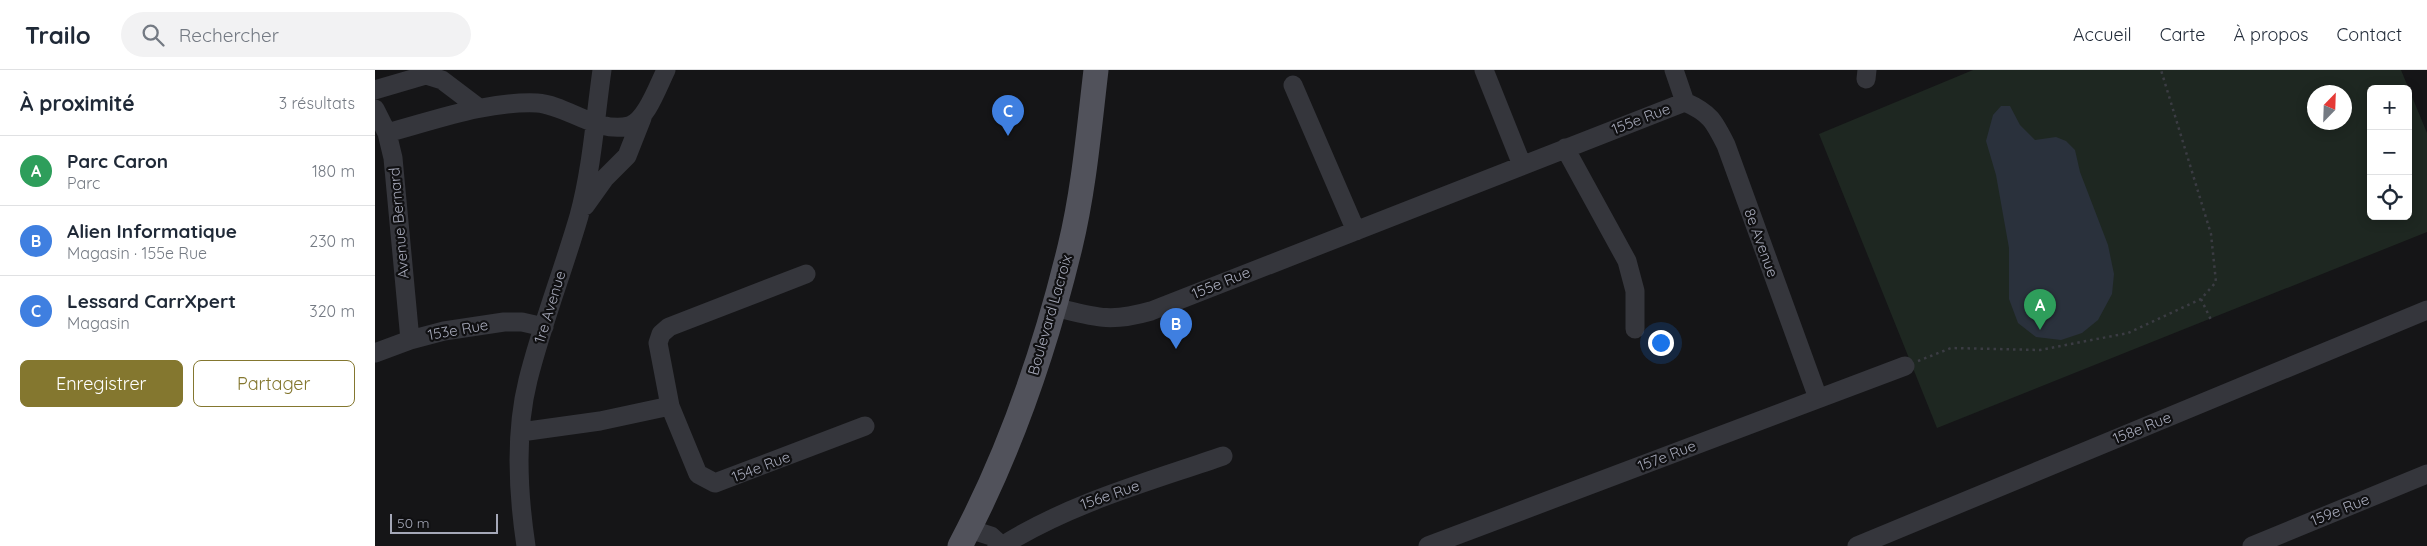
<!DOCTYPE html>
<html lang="fr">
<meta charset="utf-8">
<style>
body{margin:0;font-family:Quicksand,sans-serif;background:#f2f2f3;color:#1f2937}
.controls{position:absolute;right:15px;top:15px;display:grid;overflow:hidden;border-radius:8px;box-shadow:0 2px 12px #0003}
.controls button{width:45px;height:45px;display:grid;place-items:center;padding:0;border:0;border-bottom:1px solid #e0e1e3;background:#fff;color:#1f2937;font:25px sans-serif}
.compass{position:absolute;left:1932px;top:15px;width:45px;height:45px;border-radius:50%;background:#fff;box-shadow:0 2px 12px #0003;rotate:23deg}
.scale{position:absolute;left:15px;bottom:12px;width:108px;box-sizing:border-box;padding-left:5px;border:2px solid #a5a8b8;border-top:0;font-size:14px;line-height:18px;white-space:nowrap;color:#a5a8b8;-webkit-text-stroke:4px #101012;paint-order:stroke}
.you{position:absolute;left:1285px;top:272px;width:18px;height:18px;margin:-12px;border:4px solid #fff;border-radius:50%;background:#1a73e8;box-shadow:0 0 0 8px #1a73e833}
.badge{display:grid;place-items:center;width:32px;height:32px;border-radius:50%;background:#84772f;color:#fff;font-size:16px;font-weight:700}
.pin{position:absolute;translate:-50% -41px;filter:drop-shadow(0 1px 2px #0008)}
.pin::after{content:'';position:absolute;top:26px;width:18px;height:15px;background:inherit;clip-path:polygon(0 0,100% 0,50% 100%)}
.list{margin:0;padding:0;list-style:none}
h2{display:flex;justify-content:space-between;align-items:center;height:65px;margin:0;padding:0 20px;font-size:21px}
h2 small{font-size:16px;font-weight:400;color:#747a83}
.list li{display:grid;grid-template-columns:32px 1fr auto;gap:15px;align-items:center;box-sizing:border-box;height:70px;padding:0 20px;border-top:1px solid #e0e1e3}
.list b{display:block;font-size:19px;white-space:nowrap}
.list p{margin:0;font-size:16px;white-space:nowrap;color:#747a83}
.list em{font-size:16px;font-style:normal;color:#747a83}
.actions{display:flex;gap:10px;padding:15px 20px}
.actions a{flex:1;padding:11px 0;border:1px solid #84772f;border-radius:8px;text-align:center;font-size:18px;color:#84772f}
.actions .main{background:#84772f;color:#fff}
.icon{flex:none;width:28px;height:28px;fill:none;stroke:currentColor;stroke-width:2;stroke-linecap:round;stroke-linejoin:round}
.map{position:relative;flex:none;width:2052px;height:476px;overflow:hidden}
header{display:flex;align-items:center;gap:30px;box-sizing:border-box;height:70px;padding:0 25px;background:#fff;border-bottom:1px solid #e0e1e3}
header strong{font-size:24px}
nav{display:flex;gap:28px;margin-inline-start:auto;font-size:18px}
.search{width:350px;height:45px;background:#f2f2f3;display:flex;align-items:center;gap:12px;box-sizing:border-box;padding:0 18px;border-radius:28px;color:#747a83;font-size:19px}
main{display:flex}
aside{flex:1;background:#fff}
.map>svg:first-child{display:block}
</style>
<header>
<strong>Trailo</strong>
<div class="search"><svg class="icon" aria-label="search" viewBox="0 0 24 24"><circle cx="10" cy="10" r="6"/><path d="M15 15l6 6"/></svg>Rechercher</div>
<nav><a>Accueil</a><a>Carte</a><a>À propos</a><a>Contact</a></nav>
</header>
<main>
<aside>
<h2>À proximité<small>3 résultats</small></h2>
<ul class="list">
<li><span class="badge" style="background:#2e9e5b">A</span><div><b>Parc Caron</b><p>Parc</p></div><em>180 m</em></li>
<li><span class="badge" style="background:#3f7fe0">B</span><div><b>Alien Informatique</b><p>Magasin · 155e Rue</p></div><em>230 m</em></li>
<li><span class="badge" style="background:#3f7fe0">C</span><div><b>Lessard CarrXpert</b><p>Magasin</p></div><em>320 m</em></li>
</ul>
<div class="actions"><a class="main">Enregistrer</a><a>Partager</a></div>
</aside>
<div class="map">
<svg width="2052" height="476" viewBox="0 0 2052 476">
<rect width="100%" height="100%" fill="#151517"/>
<path fill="#1e2721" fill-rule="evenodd" d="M1598,0H2026L2052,63V162L1562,358L1444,64ZM1996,19H2033V146H1996ZM1940,22H1970V52H1940Z"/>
<path fill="#2a313c" d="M1626,36H1635L1645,55L1660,70L1681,67L1691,71L1700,80L1705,102L1733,175L1739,204L1737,224L1723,250L1707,263L1686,270L1661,267L1643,253L1634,229V178L1621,105L1611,71L1618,45Z"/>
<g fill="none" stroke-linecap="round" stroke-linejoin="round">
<path stroke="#3b3c43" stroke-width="2.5" stroke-dasharray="2.5 4" stroke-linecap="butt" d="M1826,229L1837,252
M1543,291L1576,278L1665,280L1753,263L1826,229L1841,212L1836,164L1786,0"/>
<path stroke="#35363c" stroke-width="19" d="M1109,0L1147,95
M1299,0L1310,32
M1491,9L1492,0
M918,15L981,161
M0,20L51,5L67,10L104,38
M1310,32C1335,43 1339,51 1351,75L1443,328
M0,39L12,63L18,88L35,270
M12,63C61,50 111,31 162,33C192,35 222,64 254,56C271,51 283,16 291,0
M1190,78L1252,191L1260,221V259
M210,136L230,108L252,86L267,48
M431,204L294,257L286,264L283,273L295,336L323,404L340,413L490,356
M679,237C720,247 734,253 776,241L1310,32
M0,283L35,270L69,261L129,252H147L169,257
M146,362L225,351L295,336
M594,459L616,466L627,476
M151,476C143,423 140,362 153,310C167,254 188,201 204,146C217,98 220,49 227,0
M627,476C695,433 773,412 848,386
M1053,476L1530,296
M1482,476L2052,240
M1877,476L2052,404"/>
<path stroke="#51525b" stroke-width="25" d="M585,476C635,382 670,280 695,177C709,119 714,59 721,0"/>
</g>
<g text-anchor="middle" stroke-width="4.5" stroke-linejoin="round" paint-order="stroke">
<g font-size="15" fill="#a5a8b8" stroke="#101012">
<text transform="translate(1266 49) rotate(-21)" y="5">155e Rue</text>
<text transform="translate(24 153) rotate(-95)" y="5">Avenue Bernard</text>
<text transform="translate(1386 173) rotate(70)" y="5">8e Avenue</text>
<text transform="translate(846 213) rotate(-22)" y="5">155e Rue</text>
<text transform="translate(175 237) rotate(-73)" y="5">1re Avenue</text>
<text transform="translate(675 245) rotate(-74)" y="5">Boulevard Lacroix</text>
<text transform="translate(83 260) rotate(-10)" y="5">153e Rue</text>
<text transform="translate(1767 358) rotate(-22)" y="5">158e Rue</text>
<text transform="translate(1292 386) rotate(-21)" y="5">157e Rue</text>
<text transform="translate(386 397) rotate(-21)" y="5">154e Rue</text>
<text transform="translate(735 425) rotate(-19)" y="5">156e Rue</text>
<text transform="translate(1965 440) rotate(-22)" y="5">159e Rue</text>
</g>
</g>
</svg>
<div class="controls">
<button>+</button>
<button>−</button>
<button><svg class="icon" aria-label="locate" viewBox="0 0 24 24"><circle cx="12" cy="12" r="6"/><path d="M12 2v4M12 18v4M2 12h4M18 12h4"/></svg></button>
</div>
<svg class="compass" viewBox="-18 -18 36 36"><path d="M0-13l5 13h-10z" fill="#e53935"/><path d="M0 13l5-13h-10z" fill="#747a83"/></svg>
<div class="scale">50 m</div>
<div class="you"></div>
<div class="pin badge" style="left:1665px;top:260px;background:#2e9e5b">A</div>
<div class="pin badge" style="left:801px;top:279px;background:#3f7fe0">B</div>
<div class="pin badge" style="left:633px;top:66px;background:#3f7fe0">C</div>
</div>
</main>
